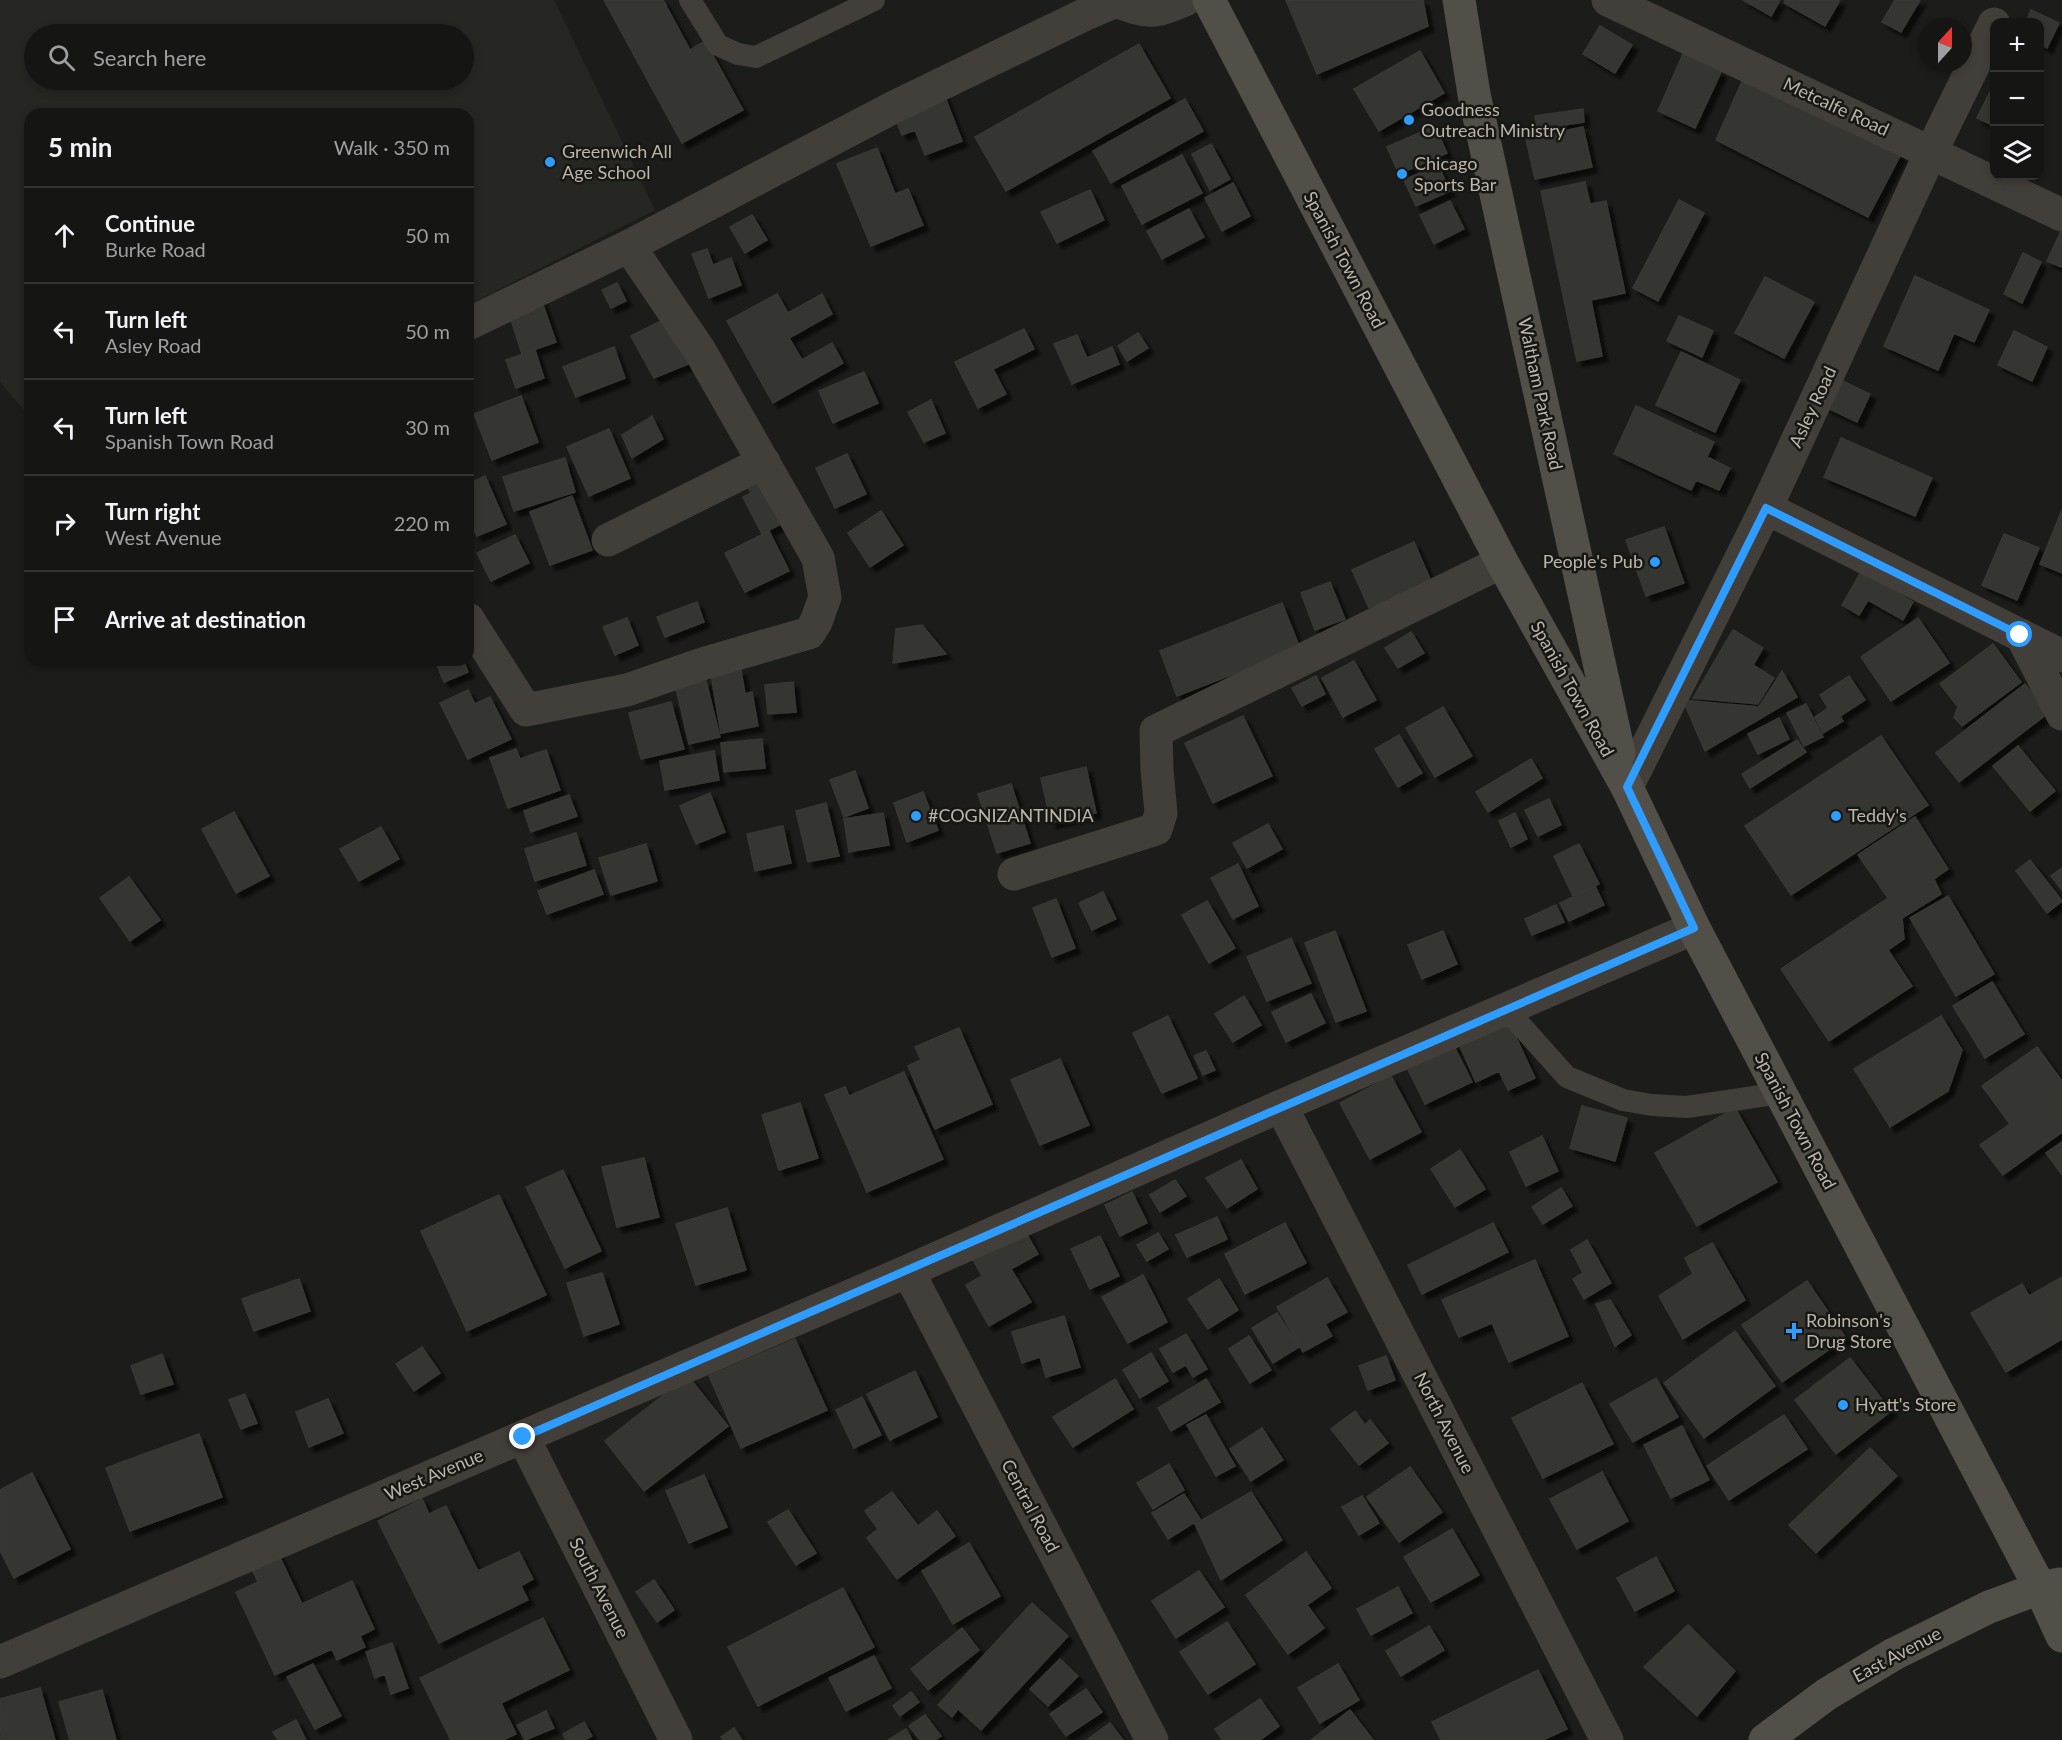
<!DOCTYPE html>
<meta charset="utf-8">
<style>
body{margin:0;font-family:Lato,sans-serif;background:#1e1e1d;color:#f1f3f6}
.controls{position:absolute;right:18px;top:18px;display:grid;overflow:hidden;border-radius:12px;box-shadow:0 3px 9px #0003}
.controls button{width:54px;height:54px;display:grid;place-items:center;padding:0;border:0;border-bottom:2px solid #343434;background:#151514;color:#f1f3f6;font:30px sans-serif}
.compass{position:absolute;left:1918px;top:18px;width:54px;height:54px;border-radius:50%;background:#151514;box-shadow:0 3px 9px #0003;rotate:21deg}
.stop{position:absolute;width:18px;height:18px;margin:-14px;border:4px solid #2f9cff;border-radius:50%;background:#fff}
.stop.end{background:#2f9cff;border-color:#fff;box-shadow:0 2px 6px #0008}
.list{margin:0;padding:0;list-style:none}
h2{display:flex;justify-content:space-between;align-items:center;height:78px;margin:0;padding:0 24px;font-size:26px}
h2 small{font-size:20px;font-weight:400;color:#9d9fa0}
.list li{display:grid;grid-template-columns:39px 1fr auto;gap:18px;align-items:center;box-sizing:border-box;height:96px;padding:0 24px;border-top:2px solid #343434}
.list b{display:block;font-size:22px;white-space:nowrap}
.list p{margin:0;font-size:20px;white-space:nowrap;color:#9d9fa0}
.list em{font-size:20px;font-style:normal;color:#9d9fa0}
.icon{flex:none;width:33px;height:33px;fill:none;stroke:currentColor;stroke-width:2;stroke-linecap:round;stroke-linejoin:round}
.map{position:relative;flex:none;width:2062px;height:1740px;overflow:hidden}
.search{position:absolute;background:#151514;box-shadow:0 3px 9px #0003;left:24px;top:24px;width:450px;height:66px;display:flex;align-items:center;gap:15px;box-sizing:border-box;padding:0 21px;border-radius:33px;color:#9d9fa0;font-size:22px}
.panel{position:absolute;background:#151514;box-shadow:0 3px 9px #0003;left:24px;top:108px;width:450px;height:558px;border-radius:18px}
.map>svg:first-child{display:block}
</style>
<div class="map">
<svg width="2062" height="1740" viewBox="0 0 2062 1740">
<defs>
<filter id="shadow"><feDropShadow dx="5.5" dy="5.5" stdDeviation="1.5" flood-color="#0009"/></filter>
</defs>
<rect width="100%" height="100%" fill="#1c1c1a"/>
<path fill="#262622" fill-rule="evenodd" d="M0,0H554L655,210L468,305V114H30V417L0,382ZM34,34H464V80H34Z"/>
<path fill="#363531" stroke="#383833" stroke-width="1.5" filter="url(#shadow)" d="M604,0H663L690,50L705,41L743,110L682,143Z
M1286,0H1423L1428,26L1317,74Z
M1743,0H1780L1771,16Z
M1785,0H1840L1825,26L1784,3Z
M1895,0H1920L1901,32L1882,22Z
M2031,10L2059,23L2047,48L2040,44V22H2026Z
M1600,26L1632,45L1615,73L1583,54Z
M1139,44L1170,98L1006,191L975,137Z
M1420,51L1444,93L1379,131L1354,89Z
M1683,54L1721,72L1695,128L1658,111Z
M1744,77L1901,154L1868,217L1716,140Z
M943,92L962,141L925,155L915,130L902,135L893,112Z
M1990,92L1994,94V126L1977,118Z
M1185,99L1203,131L1111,183L1093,151Z
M1583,109L1584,122L1537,129L1535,116Z
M1435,126L1447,153L1399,174L1387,147Z
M1583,127L1592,167L1535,179L1526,139Z
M1211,144L1230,179L1210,190L1192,154Z
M877,148L895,194L908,189L923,225L871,246L837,164Z
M1182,155L1202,193L1142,224L1122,186Z
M1438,165L1450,191L1416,206L1404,180Z
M1585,182L1590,204L1606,201L1625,293L1591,300L1602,356L1577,361L1541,191Z
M1233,183L1250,216L1222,231L1205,198Z
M1090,190L1104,220L1057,243L1041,212Z
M1679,200L1704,213L1658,301L1633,288Z
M1450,201L1464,229L1434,244L1420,215Z
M1189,209L1204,237L1162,259L1147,231Z
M752,215L767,240L745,253L730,227Z
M2062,229V264L2061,267L2047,261Z
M707,249L713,265L731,258L741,285L709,298L692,254Z
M2023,253L2041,262L2022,303L2004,294Z
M1915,276L1989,310L1974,342L1954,333L1938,370L1884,346Z
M1765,277L1814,302L1784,358L1735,333Z
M617,283L626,301L611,308L602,290Z
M777,294L788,313L822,294L832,314L789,338L802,360L832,343L843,363L773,403L727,321Z
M541,299L556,342L522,354L508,310Z
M1679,316L1713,331L1702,357L1667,341Z
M663,320L693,362L654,378L631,336Z
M1024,329L1034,349L993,369L1006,394L978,408L955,362Z
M2014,331L2047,347L2032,381L1998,365Z
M1138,333L1148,348L1127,361L1118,346Z
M1077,335L1087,358L1112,347L1119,364L1072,384L1054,344Z
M614,347L625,378L576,397L563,367Z
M535,350L544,378L516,388L506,360Z
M1681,352L1740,380L1715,432L1656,405Z
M864,372L878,403L833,423L819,391Z
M1838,379L1870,394L1857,422L1825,407Z
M521,396L538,442L492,460L474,414Z
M931,400L945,433L924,442L908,412Z
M1636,406L1714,442L1707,457L1730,468L1719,490L1696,480L1691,490L1614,454Z
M652,416L663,439L632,458L622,435Z
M609,429L630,478L589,496L567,447Z
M1841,438L1932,478L1915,516L1824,477Z
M847,454L866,494L835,508L816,468Z
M565,458L575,492L514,511L503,477Z
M485,476L506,524L477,536L468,516V484Z
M756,477L781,524L762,534L743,497L751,493L745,482Z
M572,496L592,550L550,565L530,512Z
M2062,510V573L2040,564Z
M881,511L903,545L870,567L848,533Z
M1664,527L1684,583L1646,596L1626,540Z
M769,531L789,571L745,592L725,553Z
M2004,534L2039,548L2017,600L1982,585Z
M515,535L529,563L491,581L477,553Z
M1414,542L1431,581L1369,608L1352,570Z
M1861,572L1913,602L1903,620L1868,600L1859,615L1842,605Z
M1330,582L1345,619L1315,630L1301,593Z
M697,602L704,622L665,637L657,617Z
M1282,603L1300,648L1177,696L1160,651Z
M627,618L638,645L615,655L603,627Z
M1918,618L1949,663L1891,701L1861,657Z
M922,625L946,654L893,663L896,629Z
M1733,630L1763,648L1753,665L1774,678L1758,704L1693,698Z
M1411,632L1424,653L1398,668L1385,648Z
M1993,644L2021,682L1962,726L1954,717L1958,707L1940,684Z
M435,660H463L468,672L444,682Z
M1354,661L1376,700L1343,717L1322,678Z
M741,670L745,694L752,692L758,726L721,733L711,675Z
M1782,671L1797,697L1705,751L1683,700L1759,707Z
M1316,676L1325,694L1302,706L1292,688Z
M1849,676L1865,700L1840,716L1843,721L1823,733L1815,717L1828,708L1820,695Z
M706,681L720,737L689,744L676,688Z
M793,682L796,712L768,714L765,685Z
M2025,684L2048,713L1959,782L1936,753Z
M468,690L475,704L490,697L511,739L468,759L440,703Z
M671,702L684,749L641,759L629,713Z
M1806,704L1823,737L1804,746L1787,713Z
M1443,707L1472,756L1435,777L1406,728Z
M1243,716L1272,776L1213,803L1185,743Z
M1779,718L1789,739L1758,754L1748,734Z
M1399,735L1422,773L1398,787L1375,749Z
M1881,736L1928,805L1791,895L1745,826Z
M762,739L765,768L724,772L721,743Z
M1797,740L1806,752L1750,788L1742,774Z
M2018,746L2055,791L2030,811L1993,766Z
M516,749L520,759L546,750L560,790L508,808L490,758Z
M714,751L719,780L665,790L660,761Z
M1531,759L1542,778L1488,812L1476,792Z
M1086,767L1096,813L1051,823L1041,778Z
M855,771L868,808L844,817L830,780Z
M1011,784L1030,843L997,853L978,794Z
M923,792L938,830L907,842L894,803Z
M923,792L938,830L907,842L894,803Z
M710,793L725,832L696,844L680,806Z
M569,795L577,816L531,832L524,811Z
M1549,799L1561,825L1538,836L1525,810Z
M826,803L839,856L808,862L796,811Z
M234,812L269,876L236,893L202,829Z
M883,813L889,845L849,852L844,819Z
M1515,813L1527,839L1511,847L1499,821Z
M1915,817L1948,869L1934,879L1941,894L1902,918L1904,939L1888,950L1912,986L1829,1041L1781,969L1888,898L1858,855Z
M1268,824L1282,849L1247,868L1233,843Z
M783,826L791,863L755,871L747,834Z
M381,827L399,859L359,881L340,849Z
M576,833L586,865L535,881L525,849Z
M646,844L657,881L611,895L599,858Z
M1579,844L1599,884L1573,896L1554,856Z
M2030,860L2062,901L2047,913L2016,871Z
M1238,864L1258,906L1233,919L1211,878Z
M2062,868V890L2051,876Z
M594,870L603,894L547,914L538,891Z
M129,877L160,920L130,941L100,898Z
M1595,886L1604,905L1569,921L1560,903Z
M1103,892L1116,919L1092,930L1079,903Z
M1948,896L1994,974L1956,996L1910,918Z
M1056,899L1075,948L1052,957L1033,908Z
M1207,901L1235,948L1209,963L1182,915Z
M1556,905L1564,922L1532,935L1525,919Z
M1335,931L1366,1011L1336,1022L1305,943Z
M1443,931L1457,964L1422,979L1408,945Z
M1291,938L1311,983L1267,1001L1247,957Z
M1992,982L2024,1034L1985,1058L1953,1006Z
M1311,994L1325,1023L1286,1042L1272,1012Z
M1244,996L1261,1025L1233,1042L1215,1014Z
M1168,1016L1197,1078L1162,1093L1133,1033Z
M1941,1016L1962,1050L1948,1091L1890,1127L1854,1069Z
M1508,1020L1535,1078L1508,1090L1499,1071L1476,1082L1459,1044Z
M959,1028L992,1104L935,1129L908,1066L921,1060L915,1047Z
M1452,1042L1472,1082L1425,1104L1405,1063Z
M2037,1047L2062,1081V1132L2003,1175L1980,1145L2010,1124L1982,1086Z
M1206,1051L1215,1070L1203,1075L1194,1056Z
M1060,1059L1089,1125L1040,1145L1011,1080Z
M904,1072L943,1159L867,1192L825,1095L845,1087L849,1096Z
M1391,1076L1421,1132L1370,1159L1340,1103Z
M800,1103L818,1158L779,1170L762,1115Z
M1582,1106L1627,1118L1615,1161L1570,1148Z
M1735,1108L1777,1182L1697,1226L1655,1153Z
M1542,1136L1558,1171L1526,1186L1510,1152Z
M2062,1142V1175L2046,1153Z
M1460,1150L1485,1189L1455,1207L1431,1169Z
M644,1158L659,1217L617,1227L602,1167Z
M1241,1160L1257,1189L1227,1208L1206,1178Z
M563,1170L601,1251L565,1268L526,1187Z
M1175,1180L1186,1196L1160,1212L1150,1195Z
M1561,1188L1572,1206L1543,1224L1532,1207Z
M1132,1192L1147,1223L1120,1236L1105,1205Z
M499,1195L546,1295L467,1331L421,1231Z
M727,1208L746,1270L696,1285L676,1224Z
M1217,1217L1227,1239L1187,1257L1176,1235Z
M1285,1223L1306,1263L1245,1294L1225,1254Z
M1493,1223L1508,1252L1422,1294L1408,1265Z
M1024,1229L1038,1254L1011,1269L1031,1302L989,1326L966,1285L982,1276L972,1258Z
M1158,1233L1168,1249L1147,1261L1137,1245Z
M1100,1236L1119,1276L1090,1289L1071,1249Z
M1587,1240L1611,1283L1584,1299L1573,1279L1583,1273L1571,1250Z
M1712,1243L1745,1300L1683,1339L1659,1296L1693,1274L1685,1258Z
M1535,1260L1568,1336L1509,1362L1492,1323L1459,1337L1442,1300Z
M602,1273L619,1324L584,1336L567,1283Z
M1143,1275L1167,1322L1128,1343L1102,1297Z
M2062,1277V1339L2006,1372L1971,1313L2022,1284L2029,1296Z
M1327,1278L1347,1312L1325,1324L1332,1336L1303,1352L1277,1307Z
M299,1279L310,1311L254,1331L242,1299Z
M1219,1279L1238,1310L1208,1329L1188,1299Z
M1807,1281L1846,1338L1782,1382L1742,1325Z
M1610,1300L1631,1335L1615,1346L1596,1304Z
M1277,1313L1299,1347L1273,1363L1252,1328Z
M1064,1316L1080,1367L1046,1377L1040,1357L1022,1363L1012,1332Z
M1735,1331L1775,1386L1704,1438L1664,1383Z
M1186,1334L1207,1369L1193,1377L1186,1365L1173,1372L1160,1349Z
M1249,1336L1271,1370L1250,1383L1229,1349Z
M795,1339L827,1410L741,1448L709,1376Z
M422,1347L440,1373L414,1391L396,1364Z
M1151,1353L1168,1381L1140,1398L1123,1370Z
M162,1354L173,1384L141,1394L131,1366Z
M1386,1356L1395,1380L1368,1390L1359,1366Z
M1850,1358L1891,1411L1836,1454L1795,1400Z
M915,1371L937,1417L890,1440L867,1394Z
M688,1376L728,1426L644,1491L605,1441Z
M1656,1378L1678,1417L1633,1442L1610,1404Z
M1115,1379L1133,1409L1073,1447L1053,1417Z
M1206,1379L1220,1402L1171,1431L1158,1408Z
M1582,1383L1613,1444L1543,1478L1512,1418Z
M245,1394L257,1423L241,1429L229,1400Z
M862,1397L881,1435L854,1448L836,1410Z
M328,1399L343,1433L309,1447L296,1412Z
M1355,1411L1365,1425L1370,1420L1388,1443L1359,1465L1331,1429Z
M1206,1415L1235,1466L1216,1476L1187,1425Z
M1784,1415L1807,1449L1729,1500L1707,1466Z
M1682,1426L1709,1480L1671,1498L1644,1445Z
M1262,1428L1283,1460L1251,1481L1230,1449Z
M199,1434L222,1497L130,1531L106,1468Z
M1870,1448L1897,1476L1816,1553L1789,1525Z
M1169,1464L1184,1490L1153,1509L1137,1483Z
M1410,1467L1442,1512L1399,1542L1367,1497Z
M1602,1472L1628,1521L1577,1549L1550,1499Z
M32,1473L70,1549L14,1578L0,1550V1490Z
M704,1475L727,1527L689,1543L666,1491Z
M892,1492L918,1526L937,1511L955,1536L897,1579L867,1538L878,1529L865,1511Z
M1251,1492L1282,1540L1221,1580L1195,1524Z
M1184,1494L1200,1519L1168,1539L1152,1513Z
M1362,1496L1379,1523L1359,1535L1342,1507Z
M422,1499L429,1514L446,1506L478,1571L519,1552L533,1579L521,1586L528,1600L439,1643L378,1521Z
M788,1510L816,1553L796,1565L768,1522Z
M1452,1529L1479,1575L1431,1602L1404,1557Z
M969,1543L1000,1596L953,1624L922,1571Z
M1306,1552L1331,1588L1307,1605L1324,1628L1288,1654L1246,1595Z
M278,1553L302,1604L352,1581L374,1629L360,1636L365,1647L337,1660L332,1649L275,1675L236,1592L258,1582L250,1565Z
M1656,1557L1674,1591L1635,1611L1617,1578Z
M1199,1571L1224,1607L1176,1638L1152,1601Z
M654,1580L674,1610L657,1622L636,1592Z
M1398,1587L1412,1613L1371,1635L1357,1609Z
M843,1588L874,1647L758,1706L728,1647Z
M1032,1603L1068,1636L981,1730L958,1709L952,1717L938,1705Z
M543,1618L569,1670L501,1703L516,1734L503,1740H451L420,1678Z
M1227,1622L1255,1664L1208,1694L1180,1652Z
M1688,1625L1735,1671L1697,1716L1644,1667Z
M1429,1626L1444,1650L1401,1676L1386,1651Z
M962,1628L979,1650L928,1690L911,1669Z
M392,1643L408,1688L391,1694L385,1674L375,1678L366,1652Z
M874,1656L891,1688L846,1711L829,1678Z
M1060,1659L1078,1676L1048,1706L1030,1689Z
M313,1664L341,1716L315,1729L287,1677Z
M1338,1664L1359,1700L1320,1723L1298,1688Z
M1538,1670L1567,1729L1543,1740H1441L1432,1722Z
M40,1688L55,1740H1L0,1699Z
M1086,1689L1102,1712L1066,1736L1050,1714Z
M102,1690L116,1740H70L59,1702Z
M911,1692L919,1702L900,1716L893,1706Z
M1260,1699L1279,1726L1260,1740H1222L1215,1729Z
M1350,1710L1373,1740H1311Z
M546,1711L554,1728L525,1740L517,1725Z
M925,1715L941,1736L935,1740H920L909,1726Z
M296,1720L306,1740H278L273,1732Z
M584,1722L592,1736L585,1740H566L563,1734Z
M1110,1723L1123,1740L1088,1739Z
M734,1728L742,1740H723L721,1737Z
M906,1729L912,1740H888Z"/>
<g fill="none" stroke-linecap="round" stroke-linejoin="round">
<path stroke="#423f3a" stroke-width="22" d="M690,0L718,45L738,54L756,57L874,0
M1506,1009L1567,1077L1623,1100L1652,1105L1687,1107L1781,1093"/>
<path stroke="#423f3a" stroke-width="33" d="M1608,0L2062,215
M468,324L629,246L894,107L1088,13L1116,1C1149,14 1153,13 1185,0
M1766,508L2062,656
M608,540L764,462
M468,619L526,710L627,690L702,664L809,633L816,622L825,597L818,558L700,351L629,246
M2021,635L2062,714
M1627,787L1766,508L1931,152L1994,24
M1014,874L1156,829L1161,813L1157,770L1156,731L1502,562
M1281,1106L1607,1740
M908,1271L1152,1740
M523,1437L676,1740
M0,1662L908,1271L1281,1106L1694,928"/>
<path stroke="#524e48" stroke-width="33" d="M1209,0L1502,562L1627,787L1694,928L2040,1588L2062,1636
M1459,0L1474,94L1619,753
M1765,1740L1827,1694L1894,1654L1989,1607L2040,1588L2060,1584"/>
</g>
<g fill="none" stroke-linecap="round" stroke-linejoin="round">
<path stroke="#2f9cff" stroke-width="8" d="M523,1437L1694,928L1627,787L1766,508L2020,635"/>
</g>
<g fill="#2f9cff" stroke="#171714" stroke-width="2">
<circle cx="1409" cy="120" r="6"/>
<circle cx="550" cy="162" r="6"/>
<circle cx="1402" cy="174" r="6"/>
<circle cx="1655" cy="562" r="6"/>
<circle cx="916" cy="816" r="6"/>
<circle cx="1836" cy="816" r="6"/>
<path d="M1791 1322h6v6h6v6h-6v6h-6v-6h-6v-6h6z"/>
<circle cx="1843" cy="1405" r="6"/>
</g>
<g text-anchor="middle" stroke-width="5" stroke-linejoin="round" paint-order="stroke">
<g font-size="18" fill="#bdb4ab" stroke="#171714">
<text transform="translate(1836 107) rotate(25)" y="6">Metcalfe Road</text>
<text transform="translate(1344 260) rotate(62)" y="6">Spanish Town Road</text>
<text transform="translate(1540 394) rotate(78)" y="6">Waltham Park Road</text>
<text transform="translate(1813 407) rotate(-65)" y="6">Asley Road</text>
<text transform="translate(1572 689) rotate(61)" y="6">Spanish Town Road</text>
<text transform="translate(1795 1121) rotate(62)" y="6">Spanish Town Road</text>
<text transform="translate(1444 1423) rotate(63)" y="6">North Avenue</text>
<text transform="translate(434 1475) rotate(-23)" y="6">West Avenue</text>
<text transform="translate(1030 1506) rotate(62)" y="6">Central Road</text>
<text transform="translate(599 1588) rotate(63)" y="6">South Avenue</text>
<text transform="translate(1897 1655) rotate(-28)" y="6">East Avenue</text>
</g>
<g font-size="18" fill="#bdb4ab" stroke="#171714" text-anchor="start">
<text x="1421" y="116">Goodness<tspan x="1421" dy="21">Outreach Ministry</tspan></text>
<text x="562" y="158">Greenwich All<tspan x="562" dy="21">Age School</tspan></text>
<text x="1414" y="170">Chicago<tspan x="1414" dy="21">Sports Bar</tspan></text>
<text x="1643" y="568" text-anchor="end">People's Pub</text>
<text x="928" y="822">#COGNIZANTINDIA</text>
<text x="1848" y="822">Teddy's</text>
<text x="1806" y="1327">Robinson's<tspan x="1806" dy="21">Drug Store</tspan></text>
<text x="1855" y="1411">Hyatt's Store</text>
</g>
</g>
</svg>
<div class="controls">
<button>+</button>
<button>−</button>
<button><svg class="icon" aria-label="layers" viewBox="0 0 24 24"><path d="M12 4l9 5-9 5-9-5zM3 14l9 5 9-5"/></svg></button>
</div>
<svg class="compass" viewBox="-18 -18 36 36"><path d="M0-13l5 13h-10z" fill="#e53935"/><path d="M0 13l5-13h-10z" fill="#9d9fa0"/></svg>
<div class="stop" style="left:2020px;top:635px"></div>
<div class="stop end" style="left:523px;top:1437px"></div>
<div class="search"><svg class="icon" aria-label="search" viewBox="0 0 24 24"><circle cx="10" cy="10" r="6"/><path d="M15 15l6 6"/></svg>Search here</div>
<section class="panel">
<h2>5 min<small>Walk · 350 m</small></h2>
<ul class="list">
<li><svg class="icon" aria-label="ahead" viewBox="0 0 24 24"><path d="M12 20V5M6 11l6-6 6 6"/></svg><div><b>Continue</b><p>Burke Road</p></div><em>50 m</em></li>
<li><svg class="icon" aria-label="left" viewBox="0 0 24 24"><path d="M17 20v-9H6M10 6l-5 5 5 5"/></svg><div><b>Turn left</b><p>Asley Road</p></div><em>50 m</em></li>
<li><svg class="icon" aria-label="left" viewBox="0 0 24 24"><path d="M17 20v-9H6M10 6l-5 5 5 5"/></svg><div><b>Turn left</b><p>Spanish Town Road</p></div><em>30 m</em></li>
<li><svg class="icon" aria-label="right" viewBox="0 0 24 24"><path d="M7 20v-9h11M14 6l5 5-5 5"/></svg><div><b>Turn right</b><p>West Avenue</p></div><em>220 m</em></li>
<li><svg class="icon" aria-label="arrive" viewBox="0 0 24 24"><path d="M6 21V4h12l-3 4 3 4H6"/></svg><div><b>Arrive at destination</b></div></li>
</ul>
</section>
</div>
